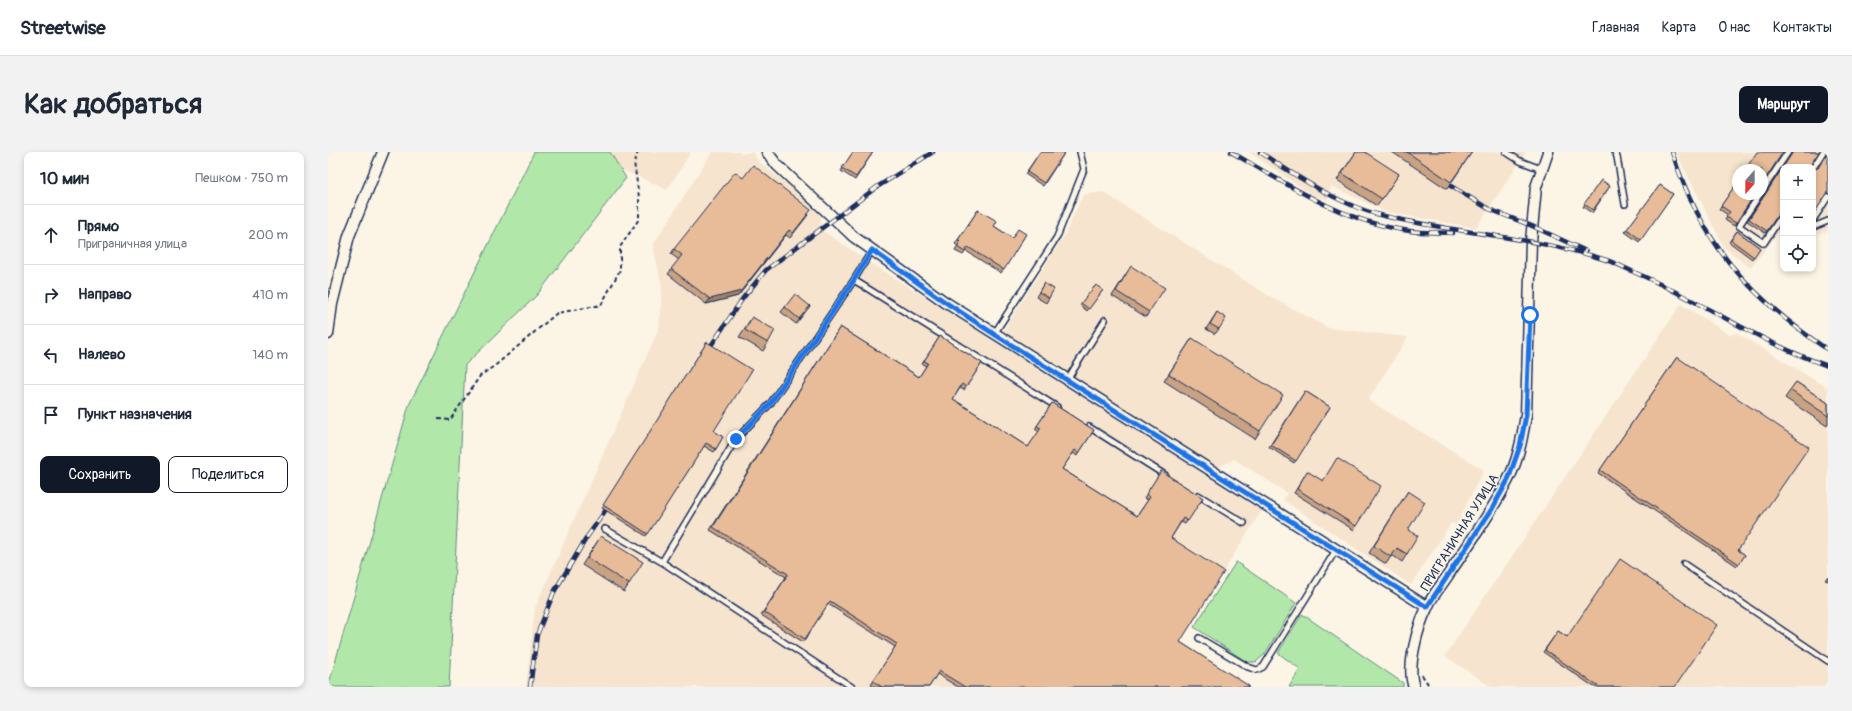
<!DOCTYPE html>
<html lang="ru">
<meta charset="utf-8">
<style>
body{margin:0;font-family:Pangolin,sans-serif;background:#f2f2f3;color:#1f2937}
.controls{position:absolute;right:12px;top:12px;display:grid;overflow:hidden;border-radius:8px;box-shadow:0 2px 6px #0003}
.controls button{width:36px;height:36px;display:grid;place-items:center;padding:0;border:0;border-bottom:1px solid #e0e1e3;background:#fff;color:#1f2937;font:20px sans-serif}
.compass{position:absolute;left:1404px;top:12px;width:36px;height:36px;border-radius:50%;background:#fff;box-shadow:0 2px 6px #0003;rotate:201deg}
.stop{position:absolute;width:12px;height:12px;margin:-9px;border:3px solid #1a73e8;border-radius:50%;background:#fff}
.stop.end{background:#1a73e8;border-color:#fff;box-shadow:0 1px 4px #0008}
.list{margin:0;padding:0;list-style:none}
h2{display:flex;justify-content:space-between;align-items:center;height:52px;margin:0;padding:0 16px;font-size:17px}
h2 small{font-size:13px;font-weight:400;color:#747a83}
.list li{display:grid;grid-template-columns:26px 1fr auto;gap:12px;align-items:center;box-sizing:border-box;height:60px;padding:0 16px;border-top:1px solid #e0e1e3}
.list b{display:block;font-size:15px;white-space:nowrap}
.list p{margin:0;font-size:13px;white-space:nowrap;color:#747a83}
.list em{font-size:13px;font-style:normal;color:#747a83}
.actions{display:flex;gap:8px;padding:12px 16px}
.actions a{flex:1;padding:9px 0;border:1px solid #111827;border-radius:8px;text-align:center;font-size:14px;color:#111827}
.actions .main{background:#111827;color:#fff}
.icon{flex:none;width:22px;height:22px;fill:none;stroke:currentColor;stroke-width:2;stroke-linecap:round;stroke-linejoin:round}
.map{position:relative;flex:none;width:1500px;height:535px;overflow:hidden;border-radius:8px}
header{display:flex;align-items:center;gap:24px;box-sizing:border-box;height:56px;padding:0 20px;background:#fff;border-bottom:1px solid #e0e1e3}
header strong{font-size:19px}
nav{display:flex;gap:22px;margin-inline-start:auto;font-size:14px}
.intro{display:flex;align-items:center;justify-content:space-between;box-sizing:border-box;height:96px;padding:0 24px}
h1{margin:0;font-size:28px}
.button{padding:10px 18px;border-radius:8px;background:#111827;color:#fff;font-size:14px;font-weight:700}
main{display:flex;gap:24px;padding:0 24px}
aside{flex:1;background:#fff;border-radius:8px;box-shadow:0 2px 6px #0003}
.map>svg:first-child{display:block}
</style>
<header>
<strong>Streetwise</strong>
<nav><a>Главная</a><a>Карта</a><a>О нас</a><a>Контакты</a></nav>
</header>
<div class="intro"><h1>Как добраться</h1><a class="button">Маршрут</a></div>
<main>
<aside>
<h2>10 мин<small>Пешком · 750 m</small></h2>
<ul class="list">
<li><svg class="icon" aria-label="ahead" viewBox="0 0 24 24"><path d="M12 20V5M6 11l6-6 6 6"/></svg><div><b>Прямо</b><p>Приграничная улица</p></div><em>200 m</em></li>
<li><svg class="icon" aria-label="right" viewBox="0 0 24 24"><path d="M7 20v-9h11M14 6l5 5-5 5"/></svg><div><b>Направо</b></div><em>410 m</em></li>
<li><svg class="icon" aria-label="left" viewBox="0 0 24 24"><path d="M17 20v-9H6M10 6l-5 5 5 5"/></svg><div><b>Налево</b></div><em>140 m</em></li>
<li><svg class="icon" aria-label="arrive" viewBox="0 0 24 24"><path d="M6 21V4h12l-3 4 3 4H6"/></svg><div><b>Пункт назначения</b></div></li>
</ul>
<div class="actions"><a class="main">Сохранить</a><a>Поделиться</a></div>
</aside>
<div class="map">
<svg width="1500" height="535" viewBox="0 0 1500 535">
<rect width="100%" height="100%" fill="#fcf5e5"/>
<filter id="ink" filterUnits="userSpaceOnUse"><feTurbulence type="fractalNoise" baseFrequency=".025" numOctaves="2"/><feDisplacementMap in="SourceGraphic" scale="8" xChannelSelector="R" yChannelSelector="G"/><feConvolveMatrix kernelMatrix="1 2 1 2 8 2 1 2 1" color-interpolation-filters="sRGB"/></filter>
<g filter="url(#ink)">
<path fill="#f6e4ce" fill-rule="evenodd" d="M249,0H363L339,38L309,24Z
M384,0H411L413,2L424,0L431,10L488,54L493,66L492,77L549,115L934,358L846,498L838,535H198L207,456L331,176L334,135L325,93Z
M921,0H1198L1148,76L1058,60L1003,34L999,48L983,42Z
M1348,0H1500V79L1485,83V15H1455V81L1451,80L1422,116L1396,95ZM1410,18H1434V42H1410Z
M775,40L946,147L1001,176L1080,185L1040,248L1156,318L1128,373L1123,371L1083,433L955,348L959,341L906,307L890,316L675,179L736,84L755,43Z
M1353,152L1402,183L1409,181L1500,236V535H1163L1117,504Z"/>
<path fill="#b1e7a9" stroke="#668b84" d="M206,0H282L298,26L209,143L137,213L121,535H0L81,253Z
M908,410L968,451L937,502L928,510H919L866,475Z
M974,462L1075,531V535H961L972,517L950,501Z"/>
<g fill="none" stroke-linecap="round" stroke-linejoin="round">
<defs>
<path id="service" d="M1178,0L1192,9L1213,17
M1287,0L1289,5L1297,52
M1485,16L1495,0
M1434,39L1460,0
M1432,42L1411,74L1436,91L1455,62
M1485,68L1500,45
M1485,75L1500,69
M526,128L729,255
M666,182L729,85L756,17L752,0
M739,228L777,168
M761,275L837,323
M870,343L916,371
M277,377L334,410L524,535
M334,410L408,287L442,252L526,128L544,98
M1356,412L1500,509
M871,486L920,515L929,518L935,515L1008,398"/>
<path id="minor" d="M439,0L449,13L526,85L617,150L1099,455
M0,182L4,152L21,84L55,0
M1086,535C1078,516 1090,474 1099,456C1104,443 1115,432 1122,420C1142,391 1162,362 1179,330C1190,310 1194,286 1198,263L1203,89L1208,35L1220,0"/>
</defs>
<use href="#service" stroke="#1b2f5e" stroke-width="8"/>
<use href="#minor" stroke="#1b2f5e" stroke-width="13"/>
<path stroke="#1b2f5e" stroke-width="2" stroke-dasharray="4 3" stroke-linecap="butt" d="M110,267L122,268L152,224L169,212L229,161L273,153L292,118V95L311,67V45L306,10L310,0
M1094,523L1102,535"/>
<use href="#service" stroke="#fcf5e5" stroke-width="5"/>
<use href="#minor" stroke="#fcf5e5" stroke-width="10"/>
<defs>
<path id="rail" d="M903,0C960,33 1015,70 1082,79C1096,81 1111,80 1125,81
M932,0C966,23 1012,53 1052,63C1125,81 1202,84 1275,107C1289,111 1302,119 1315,124C1377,152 1435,192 1500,214
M1344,0C1374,92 1420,144 1500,198
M1111,27L1161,57L1204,74L1258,99
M378,201L415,146L438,118L549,35L605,0
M202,535L209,483L226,440L259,385L284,349"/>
</defs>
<use href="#rail" stroke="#1b2f5e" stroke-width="4.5"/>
<use href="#rail" stroke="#fcf5e5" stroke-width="3" stroke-dasharray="9" stroke-linecap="butt"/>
</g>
<path fill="#c8a283" stroke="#1b2f5e" d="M525,0H545L527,28L513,19Z
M712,0H737L715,34L697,22Z
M1028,0L1071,22L1049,54L1009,28Z
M1064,0H1144L1119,37Z
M1464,0H1491L1455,15V58L1453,57L1437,81L1419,69L1463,2Z
M415,26L480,63L462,86L458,83L410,144L378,152L340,122L351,108L343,102L346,97Z
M1273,28L1282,34L1264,61L1255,55Z
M1410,29L1427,42L1406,74L1397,68L1400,63L1391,57Z
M1332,33L1345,42L1311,90L1297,80Z
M650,58L666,74L684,86L698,82L673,121L638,99L635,103L627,99L630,94L627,92Z
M1409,79L1432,96L1424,107L1401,90Z
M800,119L821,160L818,165L784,144Z
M716,131L721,146L718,151L708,145Z
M768,133L775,138L759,159L752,153Z
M482,154L468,172L453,160L457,155Z
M889,160L891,177L887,182L878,177Z
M424,165L440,191L435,199L411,185Z
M512,175L591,225L598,214L594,212L612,184L654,211L636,238L632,236L625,247L700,295L711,280L707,277L724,251L766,278L749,304L745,301L734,317L809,364L820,348L816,346L833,319L875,346L857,372L853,370L843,386L852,490L921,535H630L609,522L601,535H547L543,533L567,495L500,452L475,490L433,463L458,425L382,378Z
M864,186L932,279L927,287L836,229Z
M379,190L386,279L395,285L386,300L376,294L318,384L274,356Z
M1349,205L1410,398L1417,403L1409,414L1270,321Z
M1468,230L1500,251V272L1499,274L1457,246Z
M977,239L1002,255L966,311L941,295Z
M977,323L1028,374L1026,378L966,341Z
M1080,339V378L1079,402L1074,410L1064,403L1058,412L1041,401Z
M273,384L301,432L296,440L254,413Z
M1500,424V429L1497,428Z
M1230,479L1239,485L1347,535H1266L1215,500Z"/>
<path fill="#a2846a" stroke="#1b2f5e" d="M461,78L410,144L378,152L382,147Z"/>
<path fill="#e8bc98" stroke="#1b2f5e" d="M525,0H545L528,25L514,16Z
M712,0H737L716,31L699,20Z
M1028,0H1037L1071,22L1054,47L1014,21Z
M1079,0H1144L1123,30Z
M1429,0H1455L1434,32V18H1417Z
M1465,0H1491L1483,12L1484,15H1455V55L1439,79L1421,67Z
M1500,0V40L1485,63V17L1490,16Z
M425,13L483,58L465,81L461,78L413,139L382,147L343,117L354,103L346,97L407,20L415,26Z
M1273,28L1282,34L1265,58L1256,52Z
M1410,29V42H1427L1408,71L1398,65L1402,60L1393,54Z
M1332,33L1345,42L1313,88L1299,77Z
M650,58L669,69L666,74L684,86L690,77L698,82L676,118L640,95L637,100L629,95L632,90L630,88Z
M1409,79L1432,96L1426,105L1403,88Z
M803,114L837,136L821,160L788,139Z
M716,131L726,137L721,146L711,140Z
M768,133L775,138L761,157L753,151Z
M467,142L482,154L471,167L457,155Z
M889,160L898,166L891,177L882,172Z
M424,165L447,178L440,191L417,178Z
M512,175L591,225L600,211L596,209L612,184L654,211L638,235L634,232L625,247L700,295L713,276L709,274L724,251L766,278L751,301L747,298L734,317L809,364L822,345L818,342L833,319L875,346L860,369L855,366L843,386L896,420L852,490L921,534V535H637L611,519L601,535H554L545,529L569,492L502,449L477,487L436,460L460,422L385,375Z
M864,186L955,243L932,279L841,222Z
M379,190L424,218L386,279L395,285L388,297L378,291L320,382L275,353Z
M1349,205L1481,295L1410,398L1417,403L1411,412L1272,318Z
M1468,230L1500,251V264L1462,238Z
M977,239L1002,255L968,309L943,293Z
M1009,306L1053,334L1028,374L969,337L979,319L995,329Z
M1080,339L1097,350L1080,378L1090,384L1079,402L1069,396L1063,405L1046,394Z
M273,384L315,410L301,432L259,406Z
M1292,407L1389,473L1347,535H1271L1217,498L1230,479L1239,485Z"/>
</g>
<g fill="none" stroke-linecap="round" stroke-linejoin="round" filter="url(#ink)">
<path stroke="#1a73e8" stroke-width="5" d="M408,287L442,252L526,128L544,98L617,150L666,182L1099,455L1164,357L1180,328L1192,294L1198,263L1202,163"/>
</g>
<g text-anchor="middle" stroke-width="3" stroke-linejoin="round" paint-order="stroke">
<g font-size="13" fill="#1b2f5e" stroke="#fcf5e5">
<text transform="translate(1131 380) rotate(-58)" y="5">ПРИГРАНИЧНАЯ УЛИЦА</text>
</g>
</g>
</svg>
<div class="controls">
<button>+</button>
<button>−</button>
<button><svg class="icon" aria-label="locate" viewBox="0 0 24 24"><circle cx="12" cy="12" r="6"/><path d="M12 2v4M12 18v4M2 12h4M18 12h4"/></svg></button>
</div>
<svg class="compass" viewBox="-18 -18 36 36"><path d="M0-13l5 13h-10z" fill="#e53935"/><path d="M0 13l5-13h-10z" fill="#747a83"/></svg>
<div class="stop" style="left:1202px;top:163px"></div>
<div class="stop end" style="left:408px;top:287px"></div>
</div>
</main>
